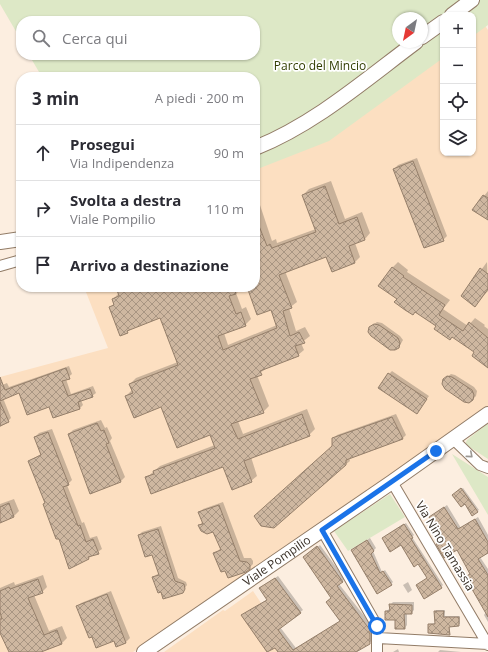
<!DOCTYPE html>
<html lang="it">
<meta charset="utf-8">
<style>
body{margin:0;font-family:"Open Sans",sans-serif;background:#f7f7f7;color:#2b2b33}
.controls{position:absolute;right:12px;top:12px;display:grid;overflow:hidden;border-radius:8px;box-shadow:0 1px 3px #0004}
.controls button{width:36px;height:36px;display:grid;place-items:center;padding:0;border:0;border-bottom:1px solid #e1e1e2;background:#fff;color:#2b2b33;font:20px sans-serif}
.compass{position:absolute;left:392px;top:12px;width:36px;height:36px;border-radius:50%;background:#fff;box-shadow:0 1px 3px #0004;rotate:213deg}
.stop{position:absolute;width:12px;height:12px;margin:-9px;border:3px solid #1a73e8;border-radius:50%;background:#fff}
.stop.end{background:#1a73e8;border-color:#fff;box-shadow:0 1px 4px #0008}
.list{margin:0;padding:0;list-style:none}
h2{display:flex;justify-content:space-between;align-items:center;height:52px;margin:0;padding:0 16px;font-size:17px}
h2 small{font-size:13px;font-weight:400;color:#7c7c81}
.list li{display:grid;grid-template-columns:26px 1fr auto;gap:12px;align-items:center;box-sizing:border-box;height:56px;padding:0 16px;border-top:1px solid #e1e1e2}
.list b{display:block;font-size:15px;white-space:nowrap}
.list p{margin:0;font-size:13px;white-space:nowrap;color:#7c7c81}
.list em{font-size:13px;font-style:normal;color:#7c7c81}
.icon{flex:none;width:22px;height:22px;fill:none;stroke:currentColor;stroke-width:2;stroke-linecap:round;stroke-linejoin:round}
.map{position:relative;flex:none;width:488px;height:652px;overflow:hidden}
.search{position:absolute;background:#fff;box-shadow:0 1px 3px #0004;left:16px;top:16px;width:244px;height:44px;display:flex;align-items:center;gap:10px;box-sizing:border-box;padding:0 14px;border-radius:16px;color:#7c7c81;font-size:15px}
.panel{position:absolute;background:#fff;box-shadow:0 1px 3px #0004;left:16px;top:72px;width:244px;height:220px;border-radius:16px}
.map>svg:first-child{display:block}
</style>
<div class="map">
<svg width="488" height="652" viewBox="0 0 488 652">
<defs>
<pattern id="building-cross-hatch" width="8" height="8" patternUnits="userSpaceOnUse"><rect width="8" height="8" fill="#ceb7a0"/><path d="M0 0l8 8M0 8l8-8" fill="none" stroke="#a89582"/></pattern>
</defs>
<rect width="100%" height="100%" fill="#fceee0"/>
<path fill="#fcdfc1" d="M473,16L479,17L488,30V406L195,612L133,652H0V377L108,348L84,287H255V160L443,37V153H473Z
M253,591L294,652H164L223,610L225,611Z"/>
<path fill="#dde8c6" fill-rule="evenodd" d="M0,0H488V25L473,36V15H443V58L329,141L255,170V77H42L29,55H255V21H21V40L0,4ZM398,18H422V42H398Z
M488,423V459L465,444L467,440Z
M452,454L488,477V515Z
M390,494L405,517L348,551L334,531Z"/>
<path fill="#0003" fill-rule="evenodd" d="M417,158L447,236L443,240L394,169L398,165Z
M331,181L345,219L362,212L370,233L365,239L355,243L360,257L355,262L332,271L326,256L285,271L297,302L289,308L296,331L305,327L310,336L301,343L304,350L298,355L267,368L257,375L269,406L263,412L238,421L243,434L307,409L315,429L309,435L251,457L257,476L251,481L224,465L146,478L160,466L215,445L211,434L161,406L126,396L132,390L130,384L136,378L178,362L161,317L131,328L127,332L110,307L115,303L113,299L119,293V287H255V190L272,241L276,239L277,243L316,229L303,195L309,189ZM248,288L271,309L277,325L228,345L224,333L245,325L251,319L246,307L242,309L236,293Z
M488,191V220L473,210Z
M398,262L408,270L407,272L450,300L443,309L468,326L475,318L485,325L484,326L488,329V367L476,352L398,299L392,268Z
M487,262L488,291L475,305L462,296Z
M377,322L382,323L400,336L403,340L399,347L370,327Z
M69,366L72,374L66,379L71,394L93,386L96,393L92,396L81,400L83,405L80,408L49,406L20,392L3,398L11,418L5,424L0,427V386L7,383L9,387Z
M392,371L429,396L419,410L389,374Z
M451,374L455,375L474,387L477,391L476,396L473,399L447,377Z
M396,414L406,435L402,439L349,458L350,461L345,465L333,446V439L337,435Z
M101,420L105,428L107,427L112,438L110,441L125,477L121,481L69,434L73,430Z
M52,429L72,480L67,485L82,523L84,522L90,538L97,536L102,549L89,558L59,537L44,504L45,502L29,461L41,454L35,437L39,433Z
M463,488L479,510L472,514L465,502L455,493Z
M14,499L19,511L14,516L0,522V504Z
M223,502L244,558H251L253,561V564L249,568L225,570L215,553L221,548L214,531L199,526L203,521L199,513L203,509Z
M447,505L461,528L478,517L488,535V552L480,557L488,569V622L484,615L486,612L466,577L470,573L457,549L437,544L444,539L430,517Z
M406,523L414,535L412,537L443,585L441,587L428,578L419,563L401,544L383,538Z
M161,526L178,578L186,582L187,585L182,592L161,590L153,577L159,573L153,554L139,535L142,532Z
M370,538L376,548L373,551L382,572L385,570L393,582L391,584L352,550Z
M320,545L345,579L339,584L373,627V640L354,652H279L245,613L268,599L260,588L278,576L303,610L280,627L296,648L341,621L332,598L306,555Z
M43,575L47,587L42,592L34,595L49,631L62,626L67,638L62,643L39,652H10L0,630V588L14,582L15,585Z
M408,582L412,590L408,593L403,585Z
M111,591L130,638L126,642L117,645L114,639L77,607L81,603Z
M393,602H414V610L411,613H407V625L405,628L396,619H386V611L391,608L390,605Z
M436,610H445V616H460V624L450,626L449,634L429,624L436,623Z
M398,649L399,652H393Z
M440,650L461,652H438Z"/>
<path fill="url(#building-cross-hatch)" stroke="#957f6a" d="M413,161L444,241L424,248L393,169Z
M325,186L339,224L357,217L365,240L349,246L355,263L332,272L326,257L279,275L292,308L283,311L290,336L299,332L305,343L295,346L299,356L260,371L262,375L250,379L264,413L231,424L238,439L302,414L310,436L244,461L252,482L232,490L223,467L151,494L145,477L154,474L153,471L215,448L210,435L177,448L161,407L134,418L125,396L133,393L129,384L178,365L160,318L127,331L128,333L120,336L109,307L114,305L112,299L119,296L116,287H130L132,291L142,287H234L236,294L229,296L236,314L241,312L246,326L218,336L223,350L277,328L271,310L257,315L247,287H255V216L267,246L270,244L272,248L316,232L302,195Z
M483,195L488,198V220L472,210Z
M392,267L404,276L403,277L445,305L439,315L463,331L469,322L488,338V368L472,356L474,352L452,337L450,340L434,329L436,326L415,312L413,315L405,310L394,302L397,299L378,286Z
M480,268L488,274V289L475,307L461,296Z
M374,324L379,325L398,338L400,343L399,348L395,350H390L371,336L368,332L369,327Z
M66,368L70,379L62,381L68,396L90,389L93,397L78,402L80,409L53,418L49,407L27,415L19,393L0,401V377L5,390Z
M388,373L427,399L417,414L378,388Z
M447,376L452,377L472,390L474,395L473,400L469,403L464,402L445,389L442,384L443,379Z
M0,402L9,422L0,426Z
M392,417L403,439L346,460V465L274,528L261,526L254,516L332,446V438Z
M97,423L101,431L104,430L109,443L106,444L121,482L90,494L68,434Z
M48,432L69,485L63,487L78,526L80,525L86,542L93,539L99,554L88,557L89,559L69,569L59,539H56L43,504L45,503L28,461L41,455L34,437Z
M461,488L478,512L472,516L465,504L461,507L452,495Z
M9,503L14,517L0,523V507Z
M219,505L240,561L247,562L250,565V569L246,572L228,578L225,571L221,572L213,553L221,550L213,532L207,534L201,531L198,525L203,524L198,512Z
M444,507L458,529L475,519L488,542V553L478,559L488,575V617L465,577L470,574L457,550L444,558L436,544L443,540L429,517Z
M404,524L413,538L411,539L442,588L424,599L416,585L427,578L418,564L414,567L401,545L390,552L382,538Z
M158,529L175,581L184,584L185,589L183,593L163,599L161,592L158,593L152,577L159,575L152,555L145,557L138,535Z
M367,540L374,551L371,554L380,573L383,571L392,585L377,594L351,550Z
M317,546L343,582L337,586L370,630V644L356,652H278L275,648L267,652L241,615L267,600L259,588L275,578L301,613L278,630L293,650L340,621L326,602L331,598L303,557Z
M38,579L43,593L28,598L44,635L57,630L62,644L41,652H9L0,633V619H2L0,612V591L9,587L10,589Z
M107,594L126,643L116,647L114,641L96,648L92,637L89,638L76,606Z
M389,604L412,605V614H404L405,629H395V620H385V611H390Z
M434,611H444L443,617H459V626L449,627L450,635L428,633V624H435Z"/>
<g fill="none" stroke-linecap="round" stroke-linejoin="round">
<defs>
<path id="street" d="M0,266L21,260
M453,439L480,465L488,468
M392,482L488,645
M322,530L377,626V652
M378,638L488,644"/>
<g id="secondary">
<path d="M452,15L472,0"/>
<path d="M422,37L443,22"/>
<path d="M255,148C315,124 365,80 416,42"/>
<path d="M0,242L21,239"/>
<path id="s1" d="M144,652L392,482L488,414"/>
</g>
</defs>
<use href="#street" stroke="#927c67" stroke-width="12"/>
<use href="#secondary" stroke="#927c67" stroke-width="16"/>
<use href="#street" stroke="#fff" stroke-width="10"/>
<use href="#secondary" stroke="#fff" stroke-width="14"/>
</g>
<defs><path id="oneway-chevron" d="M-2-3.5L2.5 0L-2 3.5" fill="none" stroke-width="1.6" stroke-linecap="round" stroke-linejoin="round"/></defs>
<use stroke="#9c9893" href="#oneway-chevron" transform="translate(470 455) rotate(41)"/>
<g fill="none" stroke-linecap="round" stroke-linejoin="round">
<path stroke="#1a73e8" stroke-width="5" d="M377,626L322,530L436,451"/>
</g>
<g text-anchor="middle" stroke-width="3.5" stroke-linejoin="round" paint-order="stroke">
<g font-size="12" fill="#323e03" stroke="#fff">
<text x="320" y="70">Parco del Mincio</text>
</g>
<g font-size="12" fill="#393027" stroke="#fff">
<text transform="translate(445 546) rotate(59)" y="4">Via Nino Tamassia</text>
<text dy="4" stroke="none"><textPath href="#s1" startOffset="161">Viale Pompilio</textPath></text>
</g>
</g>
</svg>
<div class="controls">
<button>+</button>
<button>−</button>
<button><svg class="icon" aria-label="locate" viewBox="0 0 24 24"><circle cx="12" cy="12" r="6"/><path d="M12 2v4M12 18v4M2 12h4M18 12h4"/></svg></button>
<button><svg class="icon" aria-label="layers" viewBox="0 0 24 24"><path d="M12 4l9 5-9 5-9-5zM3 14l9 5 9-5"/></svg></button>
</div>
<svg class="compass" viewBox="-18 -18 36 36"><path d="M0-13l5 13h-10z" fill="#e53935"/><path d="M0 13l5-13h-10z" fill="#7c7c81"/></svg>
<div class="stop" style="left:377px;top:626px"></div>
<div class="stop end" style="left:436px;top:451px"></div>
<div class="search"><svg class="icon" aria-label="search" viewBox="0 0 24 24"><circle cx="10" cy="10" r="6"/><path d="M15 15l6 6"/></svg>Cerca qui</div>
<section class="panel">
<h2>3 min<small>A piedi · 200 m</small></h2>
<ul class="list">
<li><svg class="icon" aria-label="ahead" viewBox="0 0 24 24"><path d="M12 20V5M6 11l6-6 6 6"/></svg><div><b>Prosegui</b><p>Via Indipendenza</p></div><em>90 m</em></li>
<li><svg class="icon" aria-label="right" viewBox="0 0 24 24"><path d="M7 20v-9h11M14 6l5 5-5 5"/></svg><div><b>Svolta a destra</b><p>Viale Pompilio</p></div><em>110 m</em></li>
<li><svg class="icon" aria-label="arrive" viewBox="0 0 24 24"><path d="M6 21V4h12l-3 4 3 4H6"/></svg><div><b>Arrivo a destinazione</b></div></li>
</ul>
</section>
</div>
